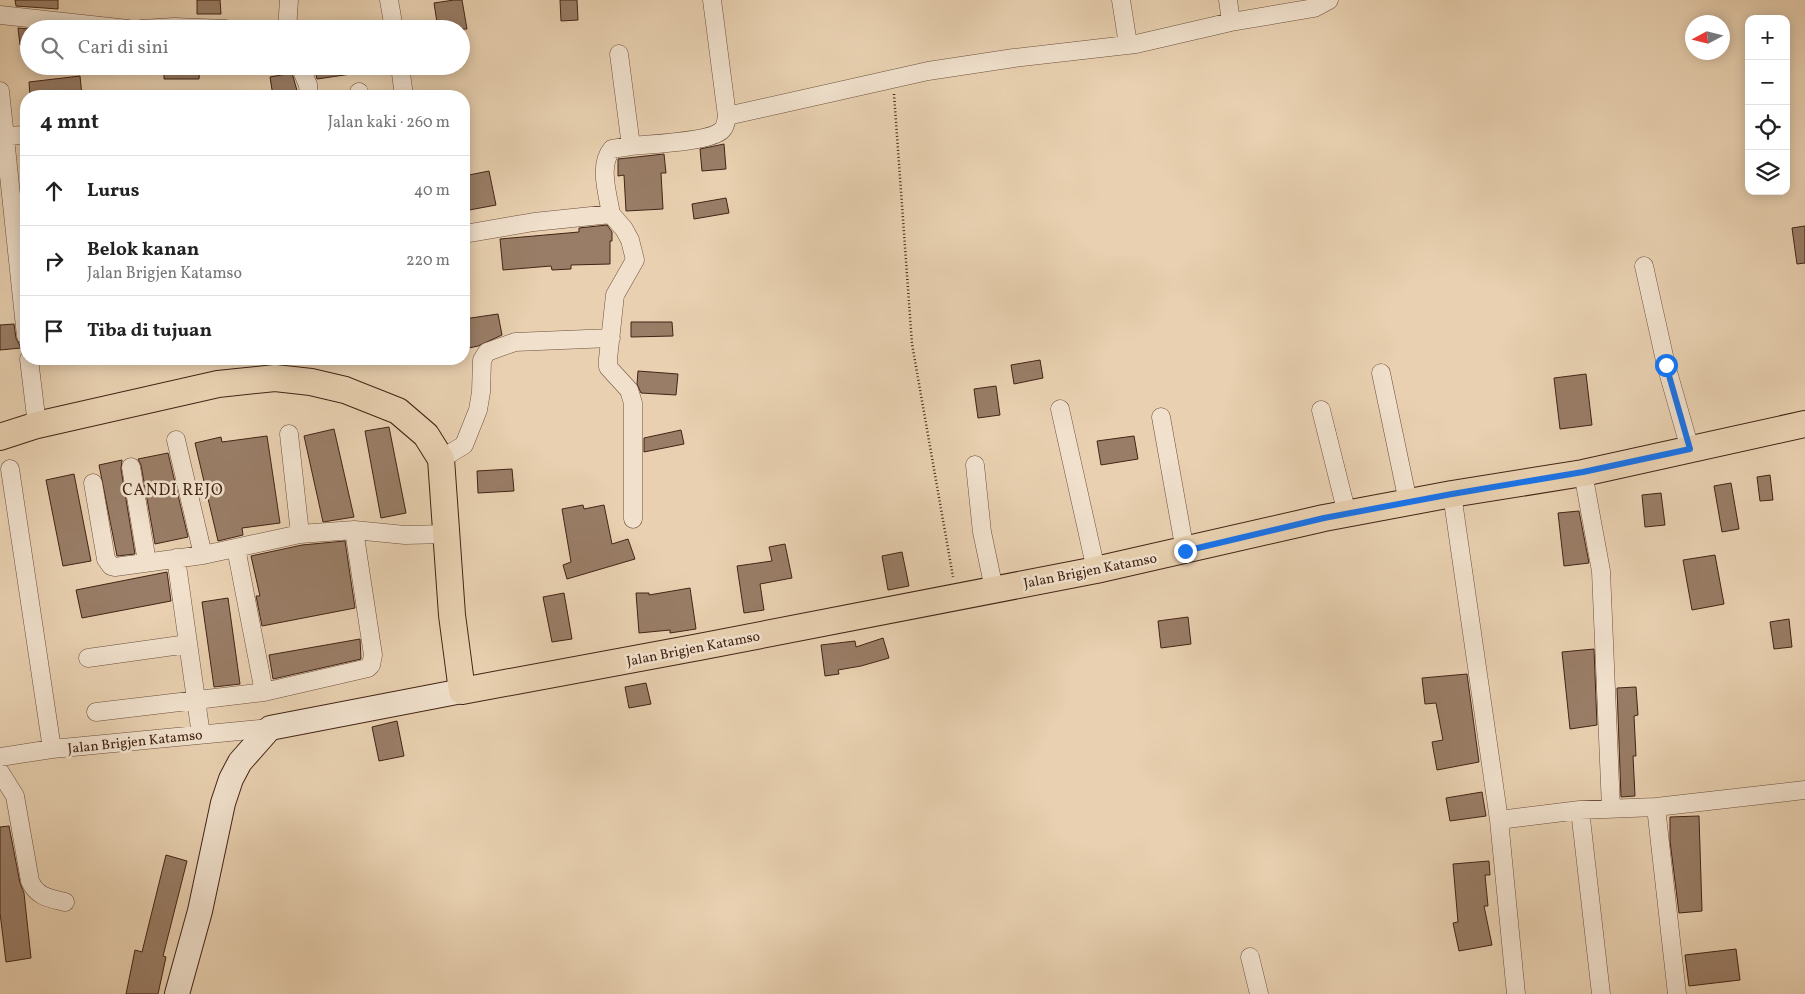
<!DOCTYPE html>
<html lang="id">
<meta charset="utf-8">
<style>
body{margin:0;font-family:Vollkorn,serif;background:#f6f6f6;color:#222}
.controls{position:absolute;right:15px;top:15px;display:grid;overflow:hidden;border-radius:10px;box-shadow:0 2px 12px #0003}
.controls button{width:45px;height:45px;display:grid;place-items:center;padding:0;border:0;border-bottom:1px solid #e0e0e0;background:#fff;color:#222;font:25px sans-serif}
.compass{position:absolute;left:1685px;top:15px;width:45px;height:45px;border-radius:50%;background:#fff;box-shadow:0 2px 12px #0003;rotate:263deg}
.stop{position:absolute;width:15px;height:15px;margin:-11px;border:4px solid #1a73e8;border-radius:50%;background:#fff}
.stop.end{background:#1a73e8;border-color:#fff;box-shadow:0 1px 5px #0008}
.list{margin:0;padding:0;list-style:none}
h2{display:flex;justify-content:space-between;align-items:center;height:65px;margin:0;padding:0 20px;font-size:21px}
h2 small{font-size:16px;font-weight:400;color:#767676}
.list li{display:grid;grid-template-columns:32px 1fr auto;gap:15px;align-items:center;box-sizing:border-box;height:70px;padding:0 20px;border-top:1px solid #e0e0e0}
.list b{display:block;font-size:19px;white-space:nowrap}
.list p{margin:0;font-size:16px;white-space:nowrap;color:#767676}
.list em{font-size:16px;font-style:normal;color:#767676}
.icon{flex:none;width:28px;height:28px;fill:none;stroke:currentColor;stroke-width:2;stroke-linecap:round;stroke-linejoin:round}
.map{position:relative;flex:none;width:1805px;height:994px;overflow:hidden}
.search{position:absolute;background:#fff;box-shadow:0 2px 12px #0003;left:20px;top:20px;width:450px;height:55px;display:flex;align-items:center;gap:12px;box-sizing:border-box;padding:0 18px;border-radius:28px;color:#767676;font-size:19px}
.panel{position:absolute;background:#fff;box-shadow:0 2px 12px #0003;left:20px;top:90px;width:450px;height:275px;border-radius:20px}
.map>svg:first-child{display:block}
</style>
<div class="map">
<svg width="1805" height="994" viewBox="0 0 1805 994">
<rect width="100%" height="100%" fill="#e8d0b0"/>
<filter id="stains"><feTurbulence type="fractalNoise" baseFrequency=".004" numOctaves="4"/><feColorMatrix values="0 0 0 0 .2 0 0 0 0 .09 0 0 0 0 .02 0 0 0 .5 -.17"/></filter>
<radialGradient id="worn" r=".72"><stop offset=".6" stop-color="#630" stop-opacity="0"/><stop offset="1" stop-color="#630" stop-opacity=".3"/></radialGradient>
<path fill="#997d66" stroke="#432415" d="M15,0H58V9L16,6Z
M197,0H220L221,14H197Z
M454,0H462L467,29H438L434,3Z
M560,0H577L578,20L561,21Z
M18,28L29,29V44L20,45Z
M164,66H200L199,79H164Z
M314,66H351V74L317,79Z
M292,73L298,94L273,96L270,77Z
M80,76L82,96H30L29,82Z
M724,144L726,169L702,171L700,149Z
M664,154L666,173H661L663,209L626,211L624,175L618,176V159Z
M489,171L496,205L464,211V176Z
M726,198L729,213L694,219L692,204Z
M607,225L612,232V241H610V264L571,265V269L552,270L551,266L503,270L500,239L579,232V228Z
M1805,226V263L1797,264L1792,228Z
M498,314L502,335L478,346L469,348L464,319Z
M631,322H672L673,336L631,337Z
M14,324L16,338L21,348L0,350V325Z
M1040,360L1043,378L1014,384L1011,365Z
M638,371L678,374L676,395L641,393L637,384Z
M1586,374L1592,425L1560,429L1554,378Z
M996,386L1000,415L978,418L974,389Z
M389,427L406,513L381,518L365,431Z
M334,429L354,517L323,522L304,436Z
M681,430L684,444L644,452V438Z
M267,436L280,523L242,528L243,535L218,541L195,443L221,437L222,442Z
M1134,436L1138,459L1101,465L1097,441Z
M168,453L188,537L155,544L141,465L138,459Z
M122,460L121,469L135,554L117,556L99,465Z
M512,469L514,491L478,493L477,471Z
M74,474L91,561L63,566L46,480Z
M1770,475L1773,500L1760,501L1757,477Z
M1731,483L1739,529L1722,532L1714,486Z
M1661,493L1665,525L1645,527L1642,495Z
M583,505L584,509L604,505L612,544L628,539L635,559L567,579L563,565L571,562L562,509Z
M1579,511L1589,563L1564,566L1558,513Z
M345,541L355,608L262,626L256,596H260L251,556L302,545Z
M785,544L792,578L760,584L764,610L744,613L737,566L772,561L769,547Z
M902,552L909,586L888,590L882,556Z
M1715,555L1724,604L1692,610L1683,560Z
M167,572L171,601L82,618L76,590Z
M690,588L696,629L670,633V630L639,633L636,593H649V595Z
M564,593L572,639L552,642L543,597Z
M228,598L240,684L214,687L202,602Z
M1188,617L1191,644L1161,648L1158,621Z
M1789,619L1792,647L1774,649L1770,622Z
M883,638L889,658L861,666L838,670L839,674L825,676L821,645L855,641L856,647Z
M360,639L361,659L273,679L269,655Z
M1594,649L1597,725L1570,729L1562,652Z
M1467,674L1479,762L1437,770L1432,742L1443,740L1436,703L1425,704L1422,678Z
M646,683L651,704L629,708L625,687Z
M1636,687L1638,715L1634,716L1636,756H1633L1635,796L1621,797L1617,688Z
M397,721L404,756L379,761L372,727Z
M1482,792L1486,816L1450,821L1446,798Z
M1699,816L1702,911L1679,913L1670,841V817Z
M9,826L20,883L24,893L31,958L6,962L0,913V827Z
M166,855L187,861L163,956L166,957L158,994H126L135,950L142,952Z
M1489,861L1490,875H1485L1488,906H1484L1492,945L1459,951L1453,923L1458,922L1453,864Z
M1736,949L1740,980L1689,986L1685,955Z"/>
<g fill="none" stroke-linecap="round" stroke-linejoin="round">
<defs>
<path id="street" d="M389,0L394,29
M1121,0L1128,44
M1228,0L1231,22
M0,15L128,29
M141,29L174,27L226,29
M287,29L289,0
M300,66L308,85L309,96
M400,66L404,96
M0,91L26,336
M359,92L360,96
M727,116L928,71L1014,58L1136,44L1231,22L1314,8L1329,0
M5,136L26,135
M631,146C649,144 711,142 722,130C726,126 726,121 727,116L712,0
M611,214C608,195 598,165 612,149L631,146L619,54
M464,234L534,222L611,214L624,229L630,240L635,260L615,295L608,359V367L629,390L633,403V519
M1644,266L1666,365L1690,449
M29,359L37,425
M1381,373L1408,502
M1060,409L1096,570
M1321,410L1347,514
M1161,417L1185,551
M289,434L300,534
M176,440L203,555
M441,459L464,445L478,410L481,392L482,360L487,352L515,342L611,338
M975,465L982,532L994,589
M131,467L147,562
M10,469L52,749
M1583,473L1601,571L1611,808
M93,483L106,559L111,566L115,567L203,555L300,534L354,530L405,535L446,534
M1452,494L1499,820L1516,994
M236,548L264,692
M176,558L201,735
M88,658L188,644
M96,712L264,692L368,668L371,665L373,655L354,530
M0,757L52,749L270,728
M0,772L15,796L30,881C37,897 49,898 65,902
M1656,807L1677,994
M1580,810L1601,994
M1499,820L1580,810L1656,807L1805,790
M1250,957L1259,994"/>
<path id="secondary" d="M177,994L200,911L223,803L231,779L240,762L270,728L462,691"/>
<path id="primary" d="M0,437L37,425L218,384L275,378L311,382L345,390L398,411L426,435L441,459L452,615L462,691L699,647L1096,570L1324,518L1452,494L1583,473L1805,424"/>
</defs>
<use href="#street" stroke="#6c4f3c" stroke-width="19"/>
<use href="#secondary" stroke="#432415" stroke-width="26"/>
<use href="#primary" stroke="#432415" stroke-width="28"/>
<path stroke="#432415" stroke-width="2.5" stroke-dasharray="1 2.5" stroke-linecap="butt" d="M894,94L912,344L953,577"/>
<use href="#street" stroke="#f0e0cc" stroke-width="18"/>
<use href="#secondary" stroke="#f0e0cc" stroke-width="24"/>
<use href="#primary" stroke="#e8d0b0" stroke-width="26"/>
</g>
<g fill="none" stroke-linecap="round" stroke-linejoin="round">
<path stroke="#1a73e8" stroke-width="6" d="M1185,551L1324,518L1452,494L1583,472L1690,449L1666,365"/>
</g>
<g text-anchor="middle" stroke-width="5" stroke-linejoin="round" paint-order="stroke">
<g font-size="14" fill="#432415" stroke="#f0e0cc">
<text transform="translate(1090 570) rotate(-11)" y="5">Jalan Brigjen Katamso</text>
<text transform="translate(693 648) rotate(-11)" y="5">Jalan Brigjen Katamso</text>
<text transform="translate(135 741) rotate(-6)" y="5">Jalan Brigjen Katamso</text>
</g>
<g font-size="16" letter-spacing="1" fill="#432415" stroke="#f0e0cc">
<text x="173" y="495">CANDI REJO</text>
</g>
</g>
<rect width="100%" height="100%" filter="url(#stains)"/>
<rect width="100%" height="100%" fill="url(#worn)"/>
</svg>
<div class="controls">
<button>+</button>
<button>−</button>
<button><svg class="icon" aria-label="locate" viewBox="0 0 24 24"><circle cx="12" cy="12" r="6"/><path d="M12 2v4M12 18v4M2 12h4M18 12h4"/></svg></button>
<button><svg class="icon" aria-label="layers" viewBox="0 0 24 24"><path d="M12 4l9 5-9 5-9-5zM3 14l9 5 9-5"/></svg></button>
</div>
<svg class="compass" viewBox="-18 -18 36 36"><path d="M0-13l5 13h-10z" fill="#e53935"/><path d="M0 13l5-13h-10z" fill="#767676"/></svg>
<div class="stop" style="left:1666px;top:365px"></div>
<div class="stop end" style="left:1185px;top:551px"></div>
<div class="search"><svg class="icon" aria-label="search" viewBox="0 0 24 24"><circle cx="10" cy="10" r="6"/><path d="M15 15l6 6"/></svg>Cari di sini</div>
<section class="panel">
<h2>4 mnt<small>Jalan kaki · 260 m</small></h2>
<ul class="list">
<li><svg class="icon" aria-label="ahead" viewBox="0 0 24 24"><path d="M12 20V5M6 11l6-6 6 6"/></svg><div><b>Lurus</b></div><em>40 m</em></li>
<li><svg class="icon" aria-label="right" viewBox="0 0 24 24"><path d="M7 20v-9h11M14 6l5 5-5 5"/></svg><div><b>Belok kanan</b><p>Jalan Brigjen Katamso</p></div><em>220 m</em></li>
<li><svg class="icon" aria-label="arrive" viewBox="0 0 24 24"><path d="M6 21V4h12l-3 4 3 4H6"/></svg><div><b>Tiba di tujuan</b></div></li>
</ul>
</section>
</div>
